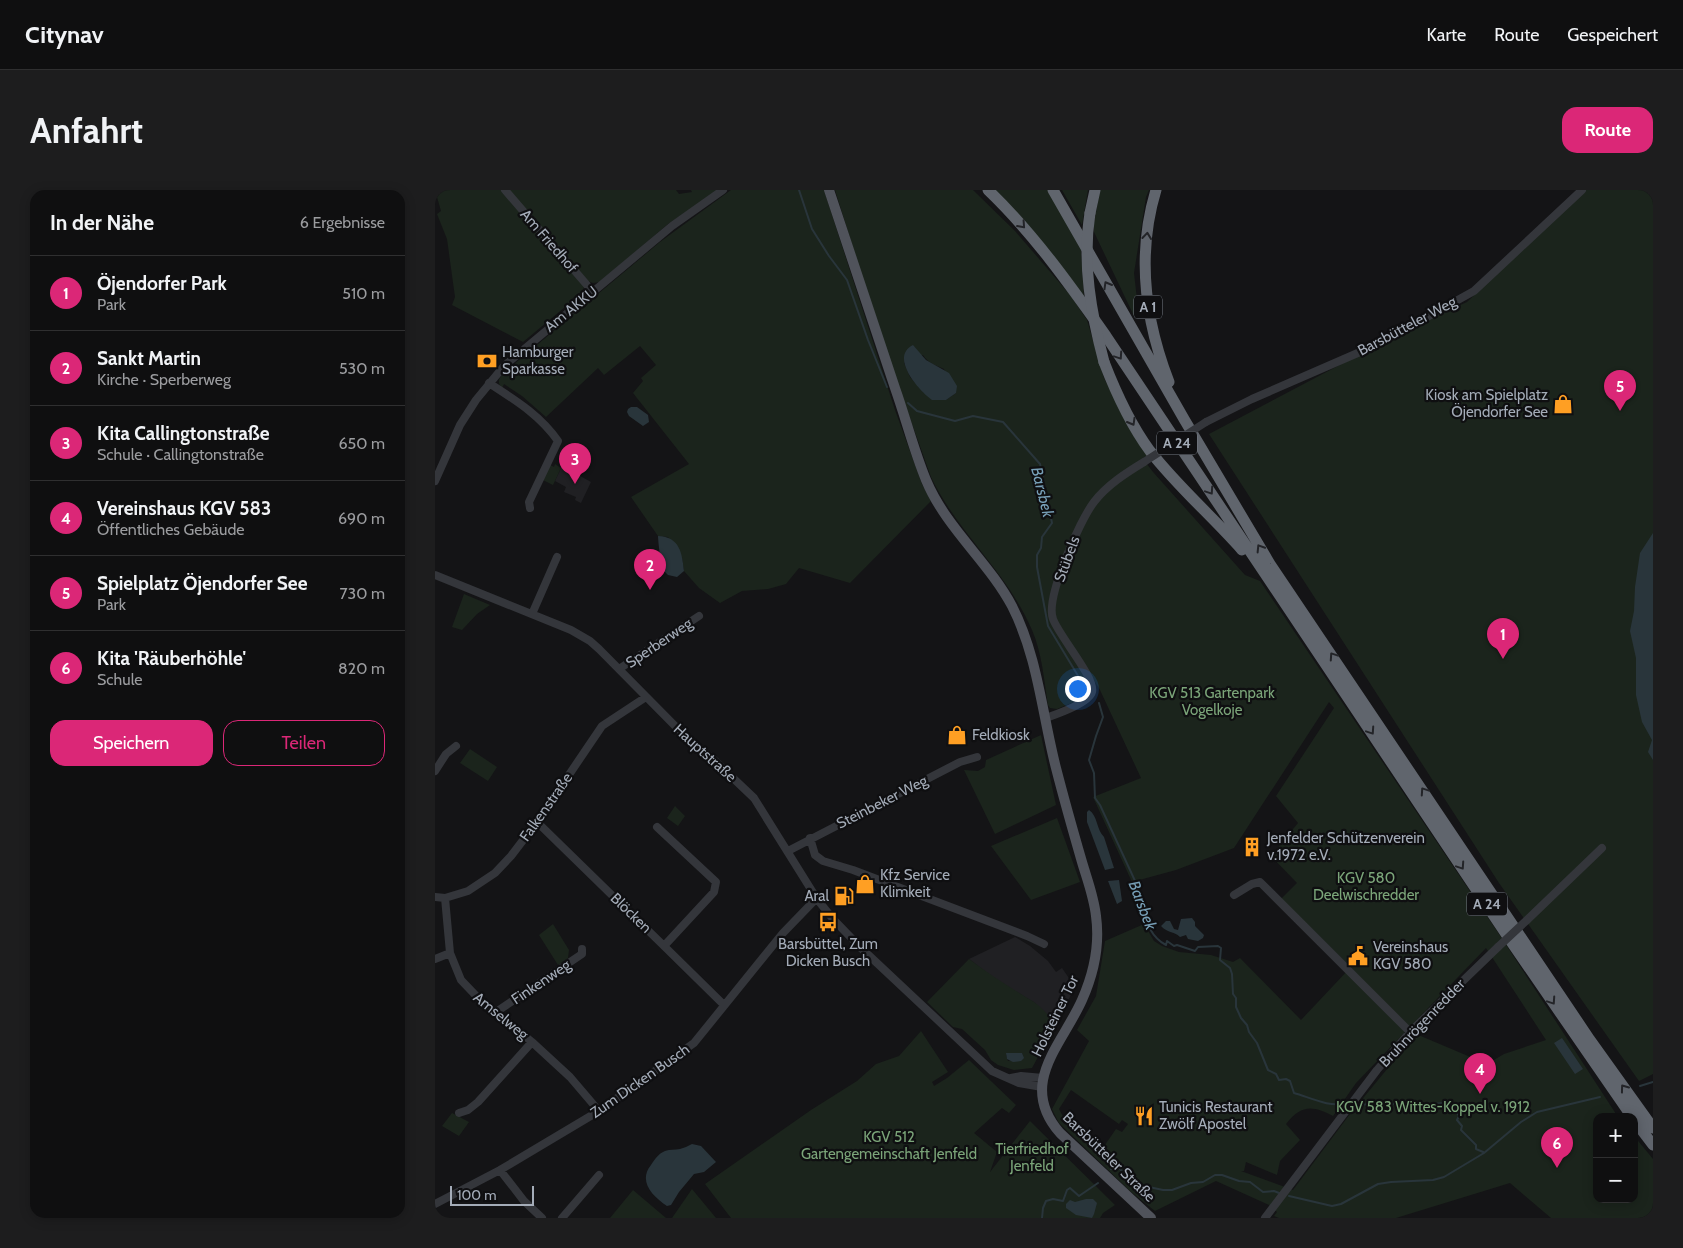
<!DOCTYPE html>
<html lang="de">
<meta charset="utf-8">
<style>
body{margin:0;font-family:Cabin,sans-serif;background:#1d1d1e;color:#f1f3f6}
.controls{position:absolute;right:15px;bottom:15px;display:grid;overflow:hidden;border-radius:10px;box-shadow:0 2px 12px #0003}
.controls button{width:45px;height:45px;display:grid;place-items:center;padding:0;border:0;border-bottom:1px solid #2f2f30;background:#0f0f10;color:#f1f3f6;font:25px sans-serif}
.scale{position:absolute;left:15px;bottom:12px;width:84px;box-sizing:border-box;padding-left:5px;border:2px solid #a4acb8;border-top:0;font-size:14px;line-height:18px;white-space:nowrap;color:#a4acb8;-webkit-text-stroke:4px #0f0f11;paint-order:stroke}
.you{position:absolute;left:642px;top:498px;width:18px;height:18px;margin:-12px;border:4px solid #fff;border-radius:50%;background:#1a73e8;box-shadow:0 0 0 8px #1a73e833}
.badge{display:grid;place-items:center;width:32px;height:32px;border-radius:50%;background:#db2777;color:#fff;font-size:16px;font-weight:700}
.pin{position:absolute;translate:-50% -41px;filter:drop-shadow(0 1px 2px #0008)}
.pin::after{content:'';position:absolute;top:26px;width:18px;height:15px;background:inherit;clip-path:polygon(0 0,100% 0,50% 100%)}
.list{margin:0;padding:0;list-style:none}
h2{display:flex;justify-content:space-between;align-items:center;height:65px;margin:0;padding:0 20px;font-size:21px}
h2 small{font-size:16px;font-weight:400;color:#9b9c9f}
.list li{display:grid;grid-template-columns:32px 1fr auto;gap:15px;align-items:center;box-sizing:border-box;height:75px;padding:0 20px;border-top:1px solid #2f2f30}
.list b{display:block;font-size:19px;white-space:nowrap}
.list p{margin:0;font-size:16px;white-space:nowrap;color:#9b9c9f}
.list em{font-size:16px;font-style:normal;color:#9b9c9f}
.actions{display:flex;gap:10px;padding:15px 20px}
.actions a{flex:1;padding:11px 0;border:1px solid #db2777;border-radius:15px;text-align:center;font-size:18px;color:#db2777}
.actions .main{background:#db2777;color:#fff}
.map{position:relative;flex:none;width:1218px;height:1028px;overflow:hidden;border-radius:15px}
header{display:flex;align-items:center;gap:30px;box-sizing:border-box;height:70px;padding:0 25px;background:#0f0f10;border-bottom:1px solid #2f2f30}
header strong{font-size:24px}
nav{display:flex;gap:28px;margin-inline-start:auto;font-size:18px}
.intro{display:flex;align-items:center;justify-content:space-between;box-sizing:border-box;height:120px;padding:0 30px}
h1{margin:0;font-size:35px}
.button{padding:12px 22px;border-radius:15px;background:#db2777;color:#fff;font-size:18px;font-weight:700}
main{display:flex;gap:30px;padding:0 30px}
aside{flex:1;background:#0f0f10;border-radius:15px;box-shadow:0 2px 12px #0003}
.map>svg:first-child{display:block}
</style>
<header>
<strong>Citynav</strong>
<nav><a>Karte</a><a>Route</a><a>Gespeichert</a></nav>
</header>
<div class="intro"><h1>Anfahrt</h1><a class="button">Route</a></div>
<main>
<aside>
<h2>In der Nähe<small>6 Ergebnisse</small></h2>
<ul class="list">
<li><span class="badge">1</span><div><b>Öjendorfer Park</b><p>Park</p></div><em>510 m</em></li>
<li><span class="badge">2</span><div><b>Sankt Martin</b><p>Kirche · Sperberweg</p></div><em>530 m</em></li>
<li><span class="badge">3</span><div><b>Kita Callingtonstraße</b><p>Schule · Callingtonstraße</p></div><em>650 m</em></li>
<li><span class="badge">4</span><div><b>Vereinshaus KGV 583</b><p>Öffentliches Gebäude</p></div><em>690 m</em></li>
<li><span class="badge">5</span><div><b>Spielplatz Öjendorfer See</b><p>Park</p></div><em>730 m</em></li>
<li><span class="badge">6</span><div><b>Kita 'Räuberhöhle'</b><p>Schule</p></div><em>820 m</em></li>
</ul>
<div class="actions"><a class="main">Speichern</a><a>Teilen</a></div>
</aside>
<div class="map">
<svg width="1218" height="1028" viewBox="0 0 1218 1028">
<rect width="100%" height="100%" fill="#141416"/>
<path fill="#202023" d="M127,276L156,292L146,313L140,310L141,307L129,302L131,297L120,291Z
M580,747L595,756L613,771L621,782L627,778L640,797L622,832L615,829L600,813L560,789L534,769Z"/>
<path fill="#1b241c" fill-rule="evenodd" d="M0,0H66L149,96L148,102L88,152L17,115L20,107L12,49L2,24L6,21Z
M74,0H241L244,4L257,2L256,0H284L233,34L165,92L158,93L153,91Z
M296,0H389L460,220L487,294L496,311L415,393L364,378L351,394L333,399L307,401L285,413L264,398L249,381L247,368L233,347L223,346L196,307L254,274L198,203L208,191L206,188L221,175L205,156L169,185L163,178L111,227L87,206L69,194L67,198C60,191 66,186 71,181L225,52Z
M400,0H538L580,41L636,106L652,130L669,188L693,234L714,265L708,269L718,282L810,385L825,391L1066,747L1183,927H1162V1009H1199V946L1218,969V1028H1116L1075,993L961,1028H844L839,1026L842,1022L834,1015L781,991L720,1021L695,1001L624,933L617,919L654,851L642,840L661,806L670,751L709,734L719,751L727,756L744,762L776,765L798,772L805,768L866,830L915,778L846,709L862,693L836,666L863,633L841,606L899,518L894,512L799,658L741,680L697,692L658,607L706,588L665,500L657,487L643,492L639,512L622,519L615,518L613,515C609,490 607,463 597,440C573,383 522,342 496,287L446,147ZM488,165C493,173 500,175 509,179L521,203L511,210L489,203L475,187L469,173ZM1051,758L1111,850L1069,864L1052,874L981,844L915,924L858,1000L806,981H809L811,972L842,985L845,971L865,950L851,934C866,915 877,915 898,926L921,893ZM636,900L684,934L687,930L693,934L687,942L681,939L665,962L630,930L624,919Z
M558,0H613L646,59L649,108Z
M627,0H653L647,35Z
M665,0H714L711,7L699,83L704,127L699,126L659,42V33Z
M1148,0H1218V884L1204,891L1064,693L774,244L973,139L1032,112Z
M120,274L126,278L118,295L108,290L115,275L119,277Z
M29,404L55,415L42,424L27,440L17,437Z
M606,545L621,615L560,644L529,580L543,581L550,577L551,570Z
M35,559L62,577L53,591L25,573Z
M240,616L250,626L243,636L232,628Z
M622,628L645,692L596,710L556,656Z
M118,734L134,760L133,768L123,775L104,745Z
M534,769C555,785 576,798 599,812C608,818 613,827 622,832L597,878L579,880L563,875L556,870L550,860L527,839L518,837L492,812ZM587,863L588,868L573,871L571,865Z
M486,841L513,882L497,892L499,896L512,888L534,870L581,915L574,923L567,918L539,943L562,962L555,982L595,931L680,1015L668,1023L665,1028H296L270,994L376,920L422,891L441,874L464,866Z
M17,923L34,932L24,946L7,936Z
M257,999L281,1028H237Z
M198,1000L231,1028H175Z"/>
<path fill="#29353b" d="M478,155L491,170L514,183L522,196L521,203L511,210H497C484,201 454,167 478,155Z
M196,217H202L213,225L214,232L208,236L194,226L192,222L193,219Z
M1218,343V570L1213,562L1217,550L1207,532L1201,505V468L1195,441L1199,421L1200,397L1205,363Z
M223,346C245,347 247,363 249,381L242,387L233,385C231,383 229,381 227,379C226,376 223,350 223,346Z
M654,620C663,626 661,639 669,647L679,678L670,680L652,632V622Z
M684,690L687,711L682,714L673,691Z
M757,728L760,732V736L769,745L768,748L763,751L753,749L751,745L745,747C739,741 732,743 726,736L731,731H735L739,739L743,740L746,729Z
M1127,848L1148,879L1140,884L1119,853Z
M571,863H587L589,868L586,871L578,872L572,869Z
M257,954L266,956L281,972L269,982L259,984L244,1002L236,1015L232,1016C217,1006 203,991 216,975C220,969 223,964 230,961C235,959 240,960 245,959C249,958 253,956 257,954Z
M651,1009H658L662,1013L659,1024L657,1028L641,1025L631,1018V1014L635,1010L640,1012Z"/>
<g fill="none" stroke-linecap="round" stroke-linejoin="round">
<path stroke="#29353b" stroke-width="2" d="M364,0L377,39L394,66L412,90L433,150L452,197
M473,213L482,221L520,231L538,226L568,232L605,274L617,333L607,347L606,358L602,365V377L613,436L651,499
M664,513L668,527L661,546L654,570L659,583L660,608L665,615L701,693L715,739C719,746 723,751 731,755L732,751L739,756L742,755L760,761L763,757L783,756L786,758L785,770L795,778L797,784L798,804L801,808V817L806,828L812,835L814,842L822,853L833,880L841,884L844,890L851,889L855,891L859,903C874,907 895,918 910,913
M1205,896L1218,892
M926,914L935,915L941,911L960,914L971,912L978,916L1009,913L1017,922L1022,923L1024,926L1022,930L1027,936L1026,940L1041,955V959L1048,962
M676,979L682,976L700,994L728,1000H737L756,993L768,992L780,985H787L804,991L815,992L828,1002L839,1001L844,1003
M854,1006L897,1016L906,1014L943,994L956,992L998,990L1009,987L1049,963L1086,932L1102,922L1165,907
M607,1028L608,1018L611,1011L618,1009L628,1011L632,1000L635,998L644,1006L663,993"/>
<path stroke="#34363b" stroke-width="8" d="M70,0L158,102
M54,193C80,210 105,225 123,251L94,312L95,318
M771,232L817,209L925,162L976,136L1039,101L1147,0
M0,291L25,235L41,210L69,176L237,36L288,0
M0,385L136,440L155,451L164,459L250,546L278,569L319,608L382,709L398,729L426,758L557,881L584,893L607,897
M97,424L122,367
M184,479L264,426
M611,528C622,524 654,513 657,502C661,488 624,446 618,429C610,408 645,330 659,312C672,295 691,283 709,272
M0,581L11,564L21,556
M102,632L229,756L289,815
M222,637L281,692L279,702L229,756
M375,648L380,665L388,671L418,680L592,746L609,754
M353,661L525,572L542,567
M799,705L817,694L825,692L975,842
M0,707L10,708L33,701L60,683L76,666L102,632L167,536L211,507
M10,708L15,763L26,790L48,813L61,822L97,852L135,887L164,921
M1092,730L1167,658
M0,769L15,763
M61,822L147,764V759
M576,888L586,886L608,888
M24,923L33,920L43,912L97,852
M65,980L89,1011L107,1028
M0,1014L65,980L164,921L259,853L348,743L377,713L382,709
M127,1028L164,985
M830,1028L942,880L975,842L1063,757"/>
<path stroke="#50535b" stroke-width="10" d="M394,0C416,66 438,132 460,198C471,229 479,261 491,290C511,338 553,371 577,416C603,467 607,524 621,578C629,609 638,641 647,672C652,689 659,707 661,726C665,755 659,783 647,810C627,855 582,894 625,943L716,1028"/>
<path stroke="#60656d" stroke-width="11" d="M553,0C598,43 635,95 671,146L1077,753L1197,927
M618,0L749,229L835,374L1155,850L1218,938
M721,0C701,66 710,130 734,192
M655,23L660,0
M669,172C681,203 695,234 715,261C743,297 777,326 807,360
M1199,930L1218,955"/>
<path stroke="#34363b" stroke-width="8" d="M709,272L771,232
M1063,757L1092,730"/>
<path stroke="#60656d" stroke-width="11" d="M655,23C647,74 656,123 669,172"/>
</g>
<defs><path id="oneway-chevron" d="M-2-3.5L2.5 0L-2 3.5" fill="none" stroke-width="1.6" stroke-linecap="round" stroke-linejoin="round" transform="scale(1.25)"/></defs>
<g stroke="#232428">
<use href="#oneway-chevron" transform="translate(587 35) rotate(48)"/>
<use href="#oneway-chevron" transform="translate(712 46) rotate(-84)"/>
<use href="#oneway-chevron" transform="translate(672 95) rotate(-120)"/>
<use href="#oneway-chevron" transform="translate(684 166) rotate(56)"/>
<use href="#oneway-chevron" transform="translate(697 232) rotate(60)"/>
<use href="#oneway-chevron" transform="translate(775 301) rotate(56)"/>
<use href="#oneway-chevron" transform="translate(825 358) rotate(-122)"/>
<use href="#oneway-chevron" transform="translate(898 466) rotate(-124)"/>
<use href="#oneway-chevron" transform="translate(936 541) rotate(56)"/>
<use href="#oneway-chevron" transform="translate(989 601) rotate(-124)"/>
<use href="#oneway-chevron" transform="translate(1026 676) rotate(56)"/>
<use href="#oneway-chevron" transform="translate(1117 811) rotate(56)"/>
<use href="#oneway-chevron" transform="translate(1189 898) rotate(-126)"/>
</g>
<defs>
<symbol id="bank-bare" viewBox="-9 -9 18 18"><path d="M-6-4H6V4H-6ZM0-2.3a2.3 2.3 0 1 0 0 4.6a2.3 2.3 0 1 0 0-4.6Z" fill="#ff9f23" stroke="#0f0f11" stroke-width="2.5" paint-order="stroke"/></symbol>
<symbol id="shop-bare" viewBox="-9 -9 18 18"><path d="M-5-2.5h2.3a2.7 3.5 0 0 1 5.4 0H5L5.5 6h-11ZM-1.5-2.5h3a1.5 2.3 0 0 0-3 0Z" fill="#ff9f23" stroke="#0f0f11" stroke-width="2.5" paint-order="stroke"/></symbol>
<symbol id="building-bare" viewBox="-9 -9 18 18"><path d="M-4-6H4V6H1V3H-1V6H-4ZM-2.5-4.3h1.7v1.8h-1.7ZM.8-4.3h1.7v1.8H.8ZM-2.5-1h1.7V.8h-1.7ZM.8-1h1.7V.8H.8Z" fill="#ff9f23" stroke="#0f0f11" stroke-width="2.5" paint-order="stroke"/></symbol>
<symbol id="fuel-bare" viewBox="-9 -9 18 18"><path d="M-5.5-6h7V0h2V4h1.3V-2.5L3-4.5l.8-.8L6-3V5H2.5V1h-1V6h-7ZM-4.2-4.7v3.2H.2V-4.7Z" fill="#ff9f23" stroke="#0f0f11" stroke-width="2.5" paint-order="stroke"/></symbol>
<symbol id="bus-bare" viewBox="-9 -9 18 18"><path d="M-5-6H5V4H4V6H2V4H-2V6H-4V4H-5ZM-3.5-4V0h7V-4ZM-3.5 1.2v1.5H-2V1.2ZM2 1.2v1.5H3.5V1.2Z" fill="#ff9f23" stroke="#0f0f11" stroke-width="2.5" paint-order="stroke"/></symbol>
<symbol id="civic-bare" viewBox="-9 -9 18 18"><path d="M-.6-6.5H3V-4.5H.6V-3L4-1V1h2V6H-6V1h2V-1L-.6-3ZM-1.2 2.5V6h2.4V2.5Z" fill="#ff9f23" stroke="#0f0f11" stroke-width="2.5" paint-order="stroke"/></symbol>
<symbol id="restaurant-bare" viewBox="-9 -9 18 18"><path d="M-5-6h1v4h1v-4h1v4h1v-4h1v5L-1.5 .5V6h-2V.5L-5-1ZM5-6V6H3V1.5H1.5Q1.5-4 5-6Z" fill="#ff9f23" stroke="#0f0f11" stroke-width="2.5" paint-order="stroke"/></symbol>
</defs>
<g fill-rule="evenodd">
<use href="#bank-bare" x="38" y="157" width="28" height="28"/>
<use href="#shop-bare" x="1114" y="200" width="28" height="28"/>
<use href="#shop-bare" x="508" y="531" width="28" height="28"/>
<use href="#building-bare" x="803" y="643" width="28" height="28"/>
<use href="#shop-bare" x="416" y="680" width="28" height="28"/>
<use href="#fuel-bare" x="395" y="692" width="28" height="28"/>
<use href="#bus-bare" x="379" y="718" width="28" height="28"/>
<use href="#civic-bare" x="909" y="752" width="28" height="28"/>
<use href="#restaurant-bare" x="695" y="912" width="28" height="28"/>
</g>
<g text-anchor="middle" stroke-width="4.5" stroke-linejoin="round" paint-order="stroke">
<g fill="#0f0f11" stroke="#777d86" stroke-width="1">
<rect x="699" y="105.5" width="28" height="23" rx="4"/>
<rect x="722" y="241.5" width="40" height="23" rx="4"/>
<rect x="1032" y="702.5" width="40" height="23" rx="4"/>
</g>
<g font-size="14" font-weight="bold" fill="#a4acb8">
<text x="713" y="122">A 1</text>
<text x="742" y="258">A 24</text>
<text x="1052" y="719">A 24</text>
</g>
<g font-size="15" fill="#a4acb8" stroke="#0f0f11">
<text transform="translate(114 51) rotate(49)" y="5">Am Friedhof</text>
<text transform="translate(136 119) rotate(-39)" y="5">Am AKKU</text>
<text transform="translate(972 136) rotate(-28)" y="5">Barsbütteler Weg</text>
<text transform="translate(632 369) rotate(-70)" y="5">Stübels</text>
<text transform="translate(224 453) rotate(-34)" y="5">Sperberweg</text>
<text transform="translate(270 563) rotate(42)" y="5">Hauptstraße</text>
<text transform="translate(447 612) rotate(-27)" y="5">Steinbeker Weg</text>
<text transform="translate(111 617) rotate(-55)" y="5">Falkenstraße</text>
<text transform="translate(196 723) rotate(44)" y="5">Blöcken</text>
<text transform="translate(106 792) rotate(-34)" y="5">Finkenweg</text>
<text transform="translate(66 826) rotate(39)" y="5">Amselweg</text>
<text transform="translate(620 826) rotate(-64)" y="5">Holsteiner Tor</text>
<text transform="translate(987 833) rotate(-46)" y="5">Bruhnrögenredder</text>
<text transform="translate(205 891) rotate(-35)" y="5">Zum Dicken Busch</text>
<text transform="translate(674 967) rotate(44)" y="5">Barsbütteler Straße</text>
</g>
<g font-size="15" fill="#a4acb8" stroke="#0f0f11" text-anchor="start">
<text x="67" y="167">Hamburger<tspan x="67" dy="17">Sparkasse</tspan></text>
<text x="1113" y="210" text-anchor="end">Kiosk am Spielplatz<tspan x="1113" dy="17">Öjendorfer See</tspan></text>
<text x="537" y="550">Feldkiosk</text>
<text x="832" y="653">Jenfelder Schützenverein<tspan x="832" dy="17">v.1972 e.V.</tspan></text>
<text x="445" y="690">Kfz Service<tspan x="445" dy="17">Klimkeit</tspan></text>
<text x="394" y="711" text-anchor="end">Aral</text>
<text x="393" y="759" text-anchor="middle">Barsbüttel, Zum<tspan x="393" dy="17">Dicken Busch</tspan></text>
<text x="938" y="762">Vereinshaus<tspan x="938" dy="17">KGV 580</tspan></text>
<text x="724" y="922">Tunicis Restaurant<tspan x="724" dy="17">Zwölf Apostel</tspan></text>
</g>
<g font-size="15" fill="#7ba579" stroke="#0f0f11">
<text x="777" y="508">KGV 513 Gartenpark<tspan x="777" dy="17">Vogelkoje</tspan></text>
<text x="931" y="693">KGV 580<tspan x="931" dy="17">Deelwischredder</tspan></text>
<text x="998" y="922">KGV 583 Wittes-Koppel v. 1912</text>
<text x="454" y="952">KGV 512<tspan x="454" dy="17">Gartengemeinschaft Jenfeld</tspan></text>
<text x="597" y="964">Tierfriedhof<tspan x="597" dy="17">Jenfeld</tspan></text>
</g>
<g font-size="16" font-style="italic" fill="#779fb7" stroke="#0f0f11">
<text transform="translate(608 302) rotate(76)" y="6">Barsbek</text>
<text transform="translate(708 715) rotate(69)" y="6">Barsbek</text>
</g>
</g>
</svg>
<div class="controls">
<button>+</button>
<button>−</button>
</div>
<div class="scale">100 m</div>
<div class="you"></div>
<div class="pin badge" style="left:1068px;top:469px">1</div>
<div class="pin badge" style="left:215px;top:400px">2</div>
<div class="pin badge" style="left:140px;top:294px">3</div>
<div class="pin badge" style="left:1045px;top:904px">4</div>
<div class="pin badge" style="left:1185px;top:221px">5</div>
<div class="pin badge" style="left:1122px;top:978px">6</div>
</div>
</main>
